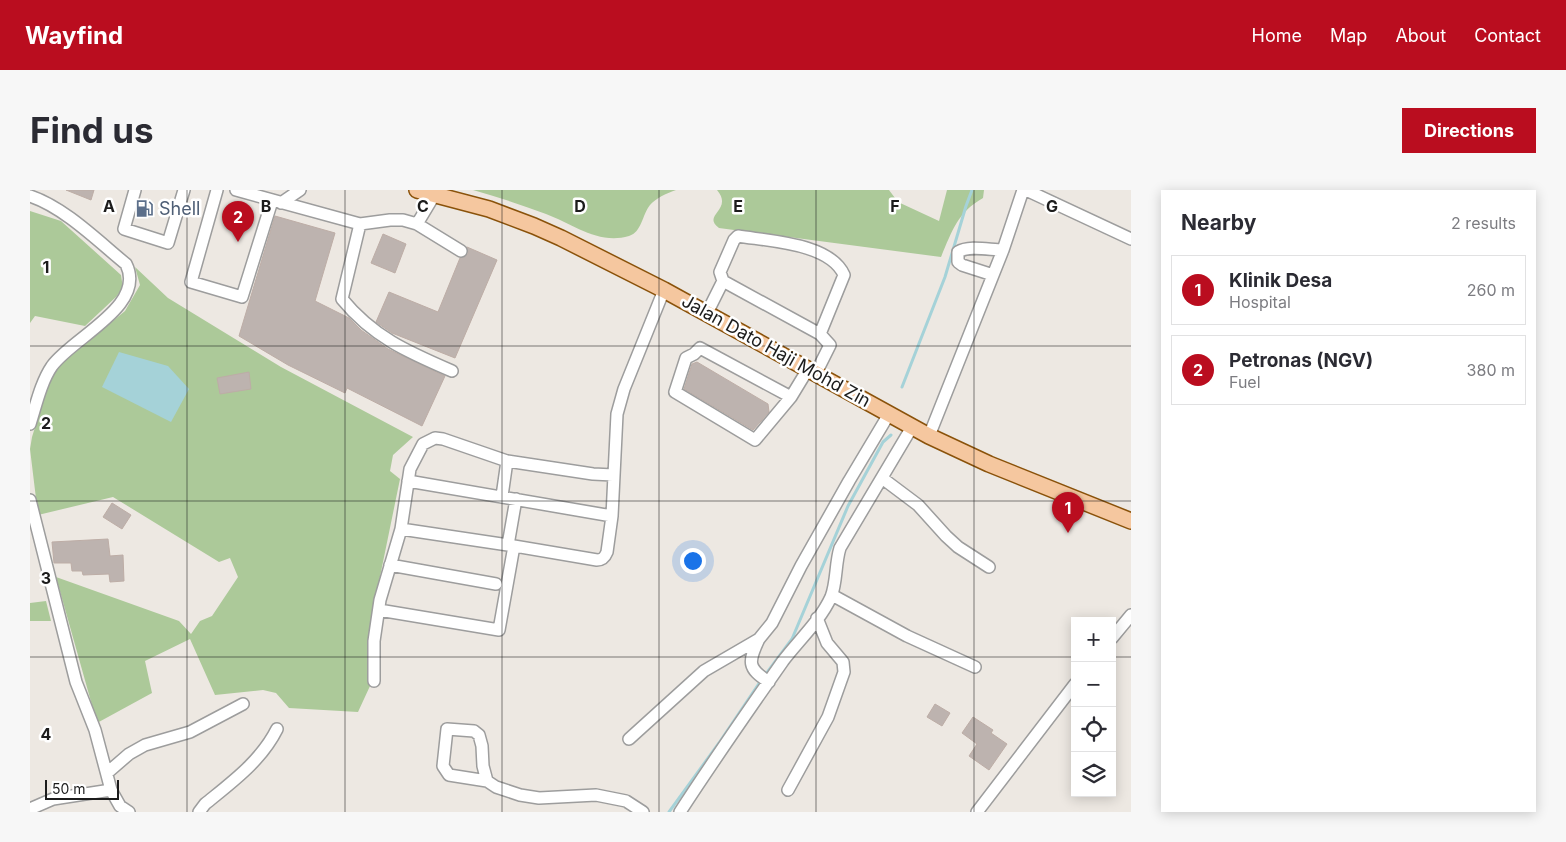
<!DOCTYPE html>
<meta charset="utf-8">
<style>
body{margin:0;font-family:Inter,sans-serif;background:#f7f7f7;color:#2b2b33}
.controls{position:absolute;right:15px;bottom:15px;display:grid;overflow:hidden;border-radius:0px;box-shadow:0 2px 12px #0003}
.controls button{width:45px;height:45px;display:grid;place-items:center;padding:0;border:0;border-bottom:1px solid #e1e1e2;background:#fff;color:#2b2b33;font:25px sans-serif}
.scale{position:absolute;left:15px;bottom:12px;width:74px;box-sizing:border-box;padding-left:5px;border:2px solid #1c1c1c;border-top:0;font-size:14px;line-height:18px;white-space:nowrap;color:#1c1c1c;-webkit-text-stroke:4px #fff;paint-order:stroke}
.you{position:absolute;left:662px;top:370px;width:18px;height:18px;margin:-12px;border:4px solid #fff;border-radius:50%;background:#1a73e8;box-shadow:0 0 0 8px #1a73e833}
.badge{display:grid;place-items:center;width:32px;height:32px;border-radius:50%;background:#ba0d1f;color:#fff;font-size:16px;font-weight:700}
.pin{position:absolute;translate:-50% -41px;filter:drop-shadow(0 1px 2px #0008)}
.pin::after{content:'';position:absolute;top:26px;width:18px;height:15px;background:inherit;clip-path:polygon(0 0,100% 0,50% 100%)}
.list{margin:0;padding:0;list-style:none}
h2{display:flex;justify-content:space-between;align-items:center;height:65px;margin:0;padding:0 20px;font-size:21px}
h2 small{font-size:16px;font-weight:400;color:#7c7c81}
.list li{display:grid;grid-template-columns:32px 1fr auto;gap:15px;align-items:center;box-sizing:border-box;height:70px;margin:0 10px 10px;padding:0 10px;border:1px solid #e1e1e2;border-radius:0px}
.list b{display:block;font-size:19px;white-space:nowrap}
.list p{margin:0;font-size:16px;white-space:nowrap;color:#7c7c81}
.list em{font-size:16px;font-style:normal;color:#7c7c81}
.icon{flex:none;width:28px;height:28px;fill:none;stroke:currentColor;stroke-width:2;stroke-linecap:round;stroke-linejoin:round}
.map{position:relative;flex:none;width:1101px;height:622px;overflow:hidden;border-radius:0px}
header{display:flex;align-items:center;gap:30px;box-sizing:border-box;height:70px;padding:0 25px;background:#ba0d1f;color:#fff}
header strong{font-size:24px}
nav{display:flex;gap:28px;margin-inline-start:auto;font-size:18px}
.intro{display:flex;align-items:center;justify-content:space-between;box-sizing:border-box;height:120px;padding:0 30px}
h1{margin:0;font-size:35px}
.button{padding:12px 22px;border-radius:0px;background:#ba0d1f;color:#fff;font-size:18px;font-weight:700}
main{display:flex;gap:30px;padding:0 30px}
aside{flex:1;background:#fff;border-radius:0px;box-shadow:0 2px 12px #0003}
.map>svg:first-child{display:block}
</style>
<header>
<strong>Wayfind</strong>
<nav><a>Home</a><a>Map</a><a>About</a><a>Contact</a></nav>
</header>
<div class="intro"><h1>Find us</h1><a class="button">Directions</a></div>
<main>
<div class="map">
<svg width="1101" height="622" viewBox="0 0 1101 622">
<rect width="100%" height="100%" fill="#ede8e2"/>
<path fill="#acc999" d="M443,0H646C637,3 626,8 620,15C612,25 612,42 599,46C568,55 543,34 516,24C492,15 468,7 443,0Z
M687,0H859L868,12L909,31L917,0H954L953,8C928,22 922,41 911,67L689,38C671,25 704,20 687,0Z
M0,21L31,31L91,85L93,98L86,107L55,136L5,126L0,133Z
M105,77L138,108L251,177L383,247L363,265L360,281L370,289L345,411L339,449L340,496L328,522L259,518L246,503L233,500L185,505L160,449L115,471L122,503L67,533L26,387L149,431L161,444L170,431L182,426L208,387L200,368L189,372L83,307L8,325L0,259L2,247L17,199L27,177L95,121L110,95Z
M16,411L21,431H0V413Z"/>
<path fill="#a5d2d8" d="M89,162L138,176L159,199L141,232L72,197Z"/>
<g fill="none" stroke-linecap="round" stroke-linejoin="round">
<path stroke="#a5d2d8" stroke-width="3" d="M872,197L915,87L936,16L942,0
M639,622L689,553L730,492L762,449L818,316L853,252L861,245"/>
</g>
<path fill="#bdb3af" stroke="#bdada6" d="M36,0H64L61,10Z
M245,26L305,43L285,111L319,128L331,140L358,159L415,186L392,236L317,198L315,203L258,175L209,146Z
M353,44L376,54L365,83L341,73Z
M437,57L467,70L425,168L362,143L346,132L359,102L408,122L430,68L438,64Z
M667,172L738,214L739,222L723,240L654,199L662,174Z
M219,182L221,199L190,204L187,188Z
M82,313L101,325L92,339L73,327Z
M78,349L80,366L93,365L94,391L80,392L79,384L53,385L52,381H42L41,373H24L22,352Z
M905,514L920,523L912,536L897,527Z
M943,527L963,540L961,543L977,554L959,580L939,566L947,554L932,543Z"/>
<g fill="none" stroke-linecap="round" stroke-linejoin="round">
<defs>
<path id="minor" d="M105,0L94,39L138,53L154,0
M187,0L161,92L212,107L242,11
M206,0L330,34L360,30H373L387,34L431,61
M996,0L1101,49
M0,6C34,17 69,52 96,74C117,116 43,147 22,176C11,192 6,215 0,234
M251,13L270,0
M330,34L312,109C343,147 378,162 422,181
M387,34L405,4
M963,85L932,75L928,72V62C939,55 960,60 973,60
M677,123L693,91
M786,183L800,155L790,144L693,91L690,82L704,50L708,46C738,51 800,53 814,85L790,144
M761,207L670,158L664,164L656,168L645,202L725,250L761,207L778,179
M899,246L973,60L993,0
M852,288L888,315L916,346L928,357L959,377
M378,291L582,326
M472,306L477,271
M0,310L46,492L65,540L81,600L90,616L99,622
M371,339L478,355L567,370C573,370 575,367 577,362L582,326L587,224L594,199L634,100
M478,355L486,309
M360,375L466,394
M802,405L877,446L945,477
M349,420L469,440L484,356
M1082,448L1101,425
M729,449C718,472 717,478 739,492
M344,491V451L350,410L371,339L380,279L393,254L405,248L413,249L477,271L563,284L583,285
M599,549L674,481L729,449L742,433L771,376L819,291L859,224
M77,583L99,564L115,555L160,542L213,514
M457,591L419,585L413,576L417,539L444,541L449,545L452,556L453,576L457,591L466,597L490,605L509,608L566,605L596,611L613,622
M758,600L798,527L814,482L813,472L797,453L787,428
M0,619L23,609L81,600
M169,622L175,614C202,592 231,571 247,539
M650,622C683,571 718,521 753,471C769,450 790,431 801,407C807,392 805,374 810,358L882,237
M947,622L1045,494"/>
<path id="major" d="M387,0L459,19L504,36L531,48L634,100L899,246L959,274L1101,331"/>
</defs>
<use href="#minor" stroke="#9d9d9d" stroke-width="14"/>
<use href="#major" stroke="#8a520a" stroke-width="18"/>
<use href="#minor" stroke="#fff" stroke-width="11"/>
<use href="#major" stroke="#f5c79f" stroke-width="15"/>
</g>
<path fill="none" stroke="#1c1c1c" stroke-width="1" stroke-opacity="0.55" d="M157,0V622M315,0V622M472,0V622M629,0V622M786,0V622M944,0V622M0,156H1101M0,311H1101M0,467H1045M1082,467H1101"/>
<defs>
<symbol id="fuel-bare" viewBox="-9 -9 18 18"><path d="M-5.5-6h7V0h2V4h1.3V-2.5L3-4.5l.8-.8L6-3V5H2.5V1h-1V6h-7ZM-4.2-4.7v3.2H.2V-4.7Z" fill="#5c6f8a" stroke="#fff" stroke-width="2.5" paint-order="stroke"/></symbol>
</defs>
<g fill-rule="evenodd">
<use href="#fuel-bare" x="102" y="6" width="25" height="25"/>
</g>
<g text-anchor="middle" stroke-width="5" stroke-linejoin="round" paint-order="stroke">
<g font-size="18" fill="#4e5e75" stroke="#fff" text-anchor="start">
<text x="129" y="25">Shell</text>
</g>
<g font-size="18" fill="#1c1c1c" stroke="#fff">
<text transform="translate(746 161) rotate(29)" y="6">Jalan Dato Haji Mohd Zin</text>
</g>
</g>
<g font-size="16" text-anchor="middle" font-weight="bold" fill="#1c1c1c" stroke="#fff" stroke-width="5" stroke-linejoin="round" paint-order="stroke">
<text x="79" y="22">A</text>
<text x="236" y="22">B</text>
<text x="393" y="22">C</text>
<text x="550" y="22">D</text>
<text x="708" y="22">E</text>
<text x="865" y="22">F</text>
<text x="1022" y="22">G</text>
<text x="16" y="83">1</text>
<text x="16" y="239">2</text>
<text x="16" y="394">3</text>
<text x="16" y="550">4</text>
</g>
</svg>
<div class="controls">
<button>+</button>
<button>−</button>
<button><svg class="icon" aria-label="locate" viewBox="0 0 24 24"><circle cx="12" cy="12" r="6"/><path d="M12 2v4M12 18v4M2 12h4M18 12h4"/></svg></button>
<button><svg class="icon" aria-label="layers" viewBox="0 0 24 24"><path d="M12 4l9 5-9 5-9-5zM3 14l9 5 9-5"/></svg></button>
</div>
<div class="scale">50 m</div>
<div class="you"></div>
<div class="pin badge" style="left:1038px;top:343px">1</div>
<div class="pin badge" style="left:208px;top:52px">2</div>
</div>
<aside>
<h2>Nearby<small>2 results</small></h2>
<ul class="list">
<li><span class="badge">1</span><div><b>Klinik Desa</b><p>Hospital</p></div><em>260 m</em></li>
<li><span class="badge">2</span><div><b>Petronas (NGV)</b><p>Fuel</p></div><em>380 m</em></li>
</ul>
</aside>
</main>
